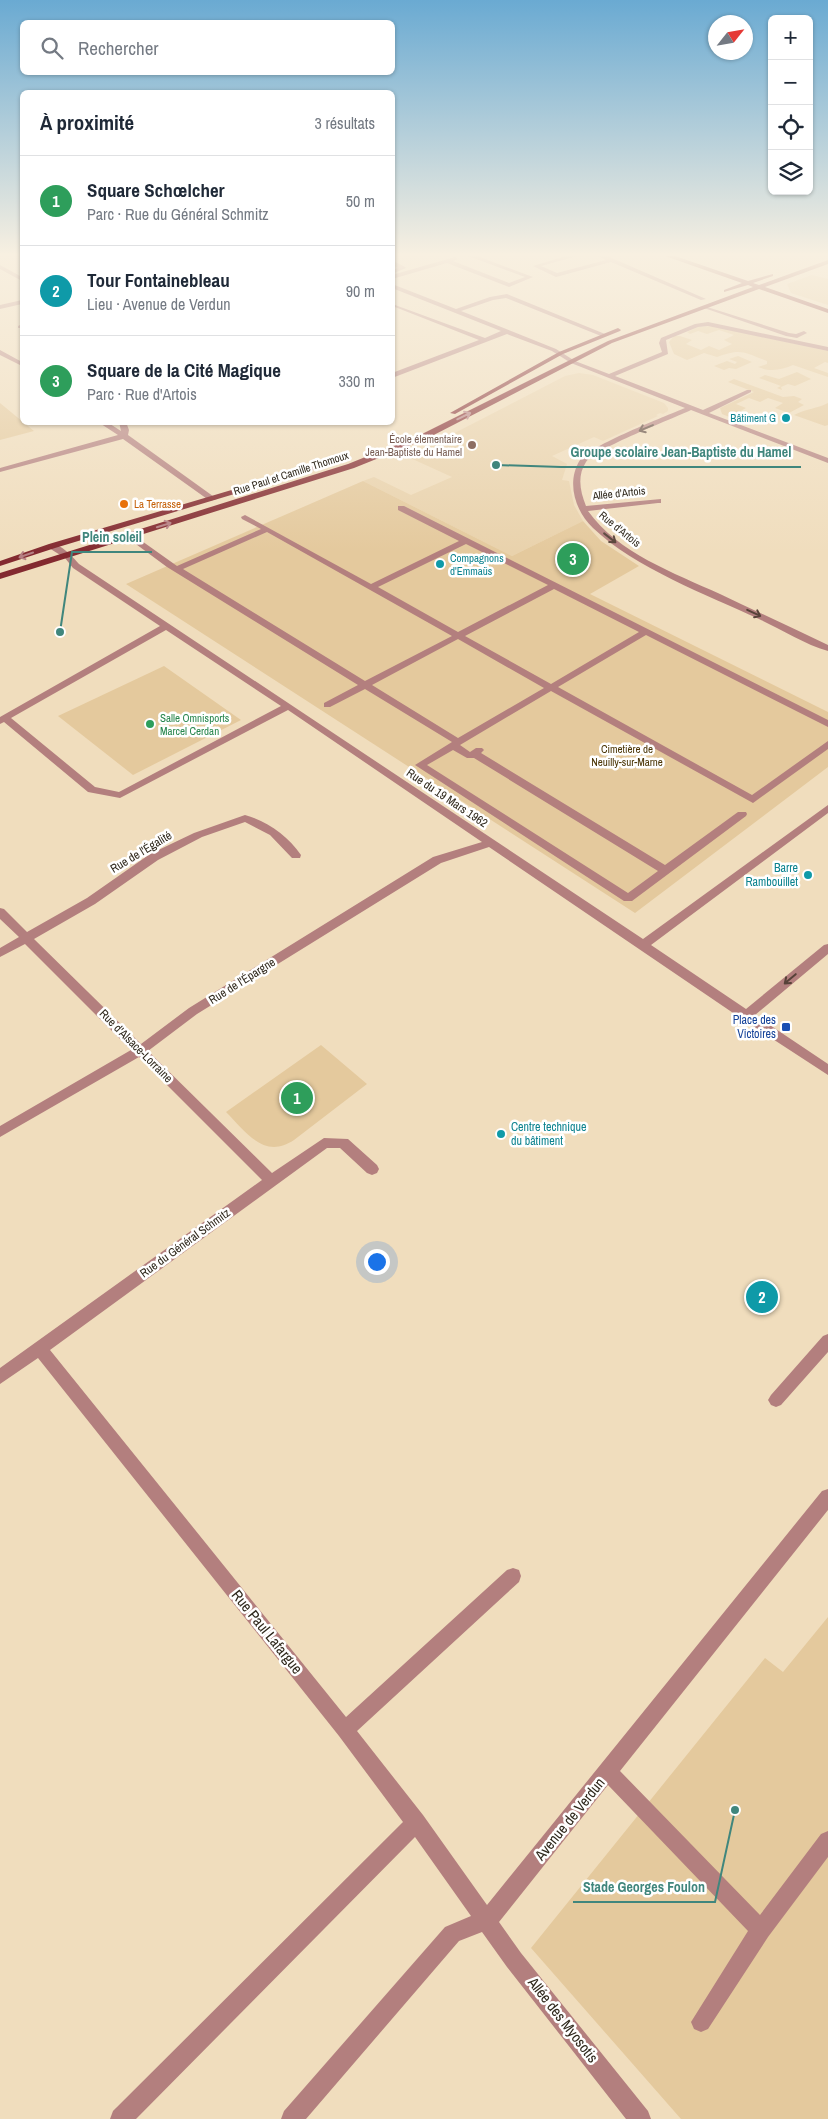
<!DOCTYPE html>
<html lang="fr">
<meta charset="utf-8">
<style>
body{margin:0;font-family:"Archivo Narrow",sans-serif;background:#f6f6f7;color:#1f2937}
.controls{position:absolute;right:15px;top:15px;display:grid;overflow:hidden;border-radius:8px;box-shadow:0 1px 4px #0004}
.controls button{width:45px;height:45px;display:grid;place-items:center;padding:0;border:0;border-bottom:1px solid #e0e1e3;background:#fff;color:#1f2937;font:25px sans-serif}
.compass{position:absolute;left:708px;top:15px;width:45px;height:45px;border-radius:50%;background:#fff;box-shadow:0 1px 4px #0004;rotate:59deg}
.you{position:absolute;left:376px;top:1261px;width:18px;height:18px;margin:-12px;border:4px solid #fff;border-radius:50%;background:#1a73e8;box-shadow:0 0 0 8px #1a73e833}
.badge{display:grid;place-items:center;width:32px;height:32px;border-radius:50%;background:#0f766e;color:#fff;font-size:16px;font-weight:700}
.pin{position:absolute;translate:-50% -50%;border:2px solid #fff;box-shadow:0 1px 5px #0006}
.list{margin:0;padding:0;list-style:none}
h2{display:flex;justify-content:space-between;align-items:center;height:65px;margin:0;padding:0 20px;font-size:21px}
h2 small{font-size:16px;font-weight:400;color:#747a83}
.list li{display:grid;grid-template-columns:32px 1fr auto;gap:15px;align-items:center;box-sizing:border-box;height:90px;padding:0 20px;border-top:1px solid #e0e1e3}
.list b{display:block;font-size:19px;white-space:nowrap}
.list p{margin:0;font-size:16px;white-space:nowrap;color:#747a83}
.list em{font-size:16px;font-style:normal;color:#747a83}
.icon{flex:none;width:28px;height:28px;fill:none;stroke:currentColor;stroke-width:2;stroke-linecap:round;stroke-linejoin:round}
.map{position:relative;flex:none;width:828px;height:2119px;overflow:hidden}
.search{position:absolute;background:#fff;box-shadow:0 1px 4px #0004;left:20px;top:20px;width:375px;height:55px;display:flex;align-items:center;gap:12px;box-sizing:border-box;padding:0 18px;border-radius:8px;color:#747a83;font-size:19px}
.panel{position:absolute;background:#fff;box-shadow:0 1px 4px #0004;left:20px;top:90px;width:375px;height:335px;border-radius:8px}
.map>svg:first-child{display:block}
</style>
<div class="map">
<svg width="828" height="2119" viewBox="0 0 828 2119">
<rect width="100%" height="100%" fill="#f0ddbd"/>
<path fill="#e9d2ac" d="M579,373L593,375L664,403L668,408V411L663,414L660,413L656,415L658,416L603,441L594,437L552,456L567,464L562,480L569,481L574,505L583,521L512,556L363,481L374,477L411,495L452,477L408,457L565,376Z"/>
<path fill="#e4c99d" d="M812,275L828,279V305L791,293L787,284Z
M712,326L828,351V363L825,362L814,368L828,373V377L793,365C782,370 770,372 758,367L767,364V361C744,352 741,348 717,357L704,353L687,360L674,354L669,342L674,336H680L692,340L686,344L701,350L709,346L719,350L732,344L724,340L734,335L719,330L707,334L698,331L690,334L687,332L698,327Z
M738,356L752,362L736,369L729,368L724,370L714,366L727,361L735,364L737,362L729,359Z
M797,372L811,379L795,386L788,384L781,387L782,390L777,388L781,386L759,378L765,375L779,379Z
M734,379L783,397L794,396L802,399L798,402L804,405L789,413L775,408L783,403L768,398L760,402L749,398L736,404L746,408L737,413L756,420L747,424L722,414L720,408L754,392L728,382Z
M0,403L34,431L0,440Z
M828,403V425L825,426L794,415C808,408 816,409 828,403Z
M363,481L512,556L583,521L601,541L639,566L590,594L828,712V767L635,913L126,584Z
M164,666L241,720L133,775L58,716Z
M321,1045L367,1084L294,1140C264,1160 246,1132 226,1112Z
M828,1617V2119H681L531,1948L765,1658L783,1672Z"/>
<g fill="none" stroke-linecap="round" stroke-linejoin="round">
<path fill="#b37f7e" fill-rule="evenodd" d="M468,256H477L533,277L509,287L447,263L392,279V275L455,257L458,259L453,261L509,283L525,277Z
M566,256H577L541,266L557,273L606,260L598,256H607L706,299L701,300L611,262L556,277L533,266Z
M392,260L405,267L406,268L392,274V270L398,268L392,265Z
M0,265L22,277V281L0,269Z
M392,284L456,309L490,297L507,294L605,334V336H601L506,298L493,300L461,311L556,349L575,361L609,374L662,352L659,343L661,338L695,324L708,322L828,347V351L708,326L698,327L666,340L668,354L615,376L703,410L747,390H751V392L709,413L828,458V463L691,410C672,419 596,448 586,462C577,476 580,491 586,506L661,499V503H658L588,511C618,553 674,573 720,594C756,611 792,628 828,645V651C804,644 781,629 759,619C707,595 635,568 593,528C575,511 566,482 580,460C589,446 666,416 685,408L571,363L552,351L507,334L392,378V373L479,340L395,307V305L485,338L501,331L392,288Z
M22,300V304L0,309V305Z
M704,306L789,333L796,334L804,331L807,333L797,338L786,336L704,308Z
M22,324V328H18V326Z
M0,350L22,362V366L0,355Z
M98,422H107L121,431L119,422H126L129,430L128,435L217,499L210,501L123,439L0,472V468L118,435Z
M398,506H404L828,720V727L646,635L558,687L752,795L828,741V749L753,803L551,691L460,745L470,752L476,748H482L484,750L481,753L665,865L738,812H746L747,814L746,816L632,901H624L415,765L452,742L365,689L330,707H324V703L358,685L167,567L125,536L132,534L177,566L261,529L242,519L241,517L245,515L371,584L459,541L398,510ZM267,532L452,636L365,681L183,569ZM466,544L548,585L458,632L378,587ZM554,589L639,632L551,684L465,636ZM458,639L544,688L458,738L372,685ZM453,750L467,758H474L658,871L628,893L427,765Z
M49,544C61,543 72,556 79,564L643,939L828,805V813L651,945L746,1009L824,945L828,944V954L755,1015L828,1064V1075L742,1019L489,847L441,863L197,1014L148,1051L272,1173L324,1138L348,1139L377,1165L379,1169L377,1173L372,1175L367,1173L340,1148H327L50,1350L346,1717L507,1570L513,1568L519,1570L521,1576L519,1582L357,1731L423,1815L487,1905L822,1491L828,1489V1510L620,1771L760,1915L821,1834L828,1831V1857L768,1937L708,2029L701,2032L694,2029L691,2022L748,1931L608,1785L499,1922L521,1953L648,2111L651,2119H626L507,1967L482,1932L459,1941L306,2119H281L284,2111L445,1927L471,1916L415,1837L136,2119H110L113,2111L403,1822L339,1736L38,1358L0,1384V1368L262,1180L139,1057L0,1137V1126L131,1050L25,944L0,957V948L19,937L0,919V908L4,909L27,932L87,898L150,854L194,833L245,815C267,821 288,836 301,855L300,858H292L270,835L245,822L202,837L158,860L95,904L34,939L141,1044L189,1008L433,857L482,842L288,710L120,798L88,792L4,722L0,724V717L160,626L73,568L65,558L49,548ZM166,630L281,706L119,792L95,787L11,718Z
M828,1334V1352L781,1405L776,1407L771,1405L768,1400L771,1395L823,1336Z"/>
<path fill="#832a30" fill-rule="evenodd" d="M665,256H675L748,281L773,274V276L753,283L759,285L828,260V264L765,287L828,309V313L759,289L612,343L426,439L354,468L0,579V573L348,464L420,435L608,341L753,287L748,285L724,292V290L742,283Z
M618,328L621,330L620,331L563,354L455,414L450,413L559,352Z
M340,458L347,460L55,548L0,566V561L49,544Z"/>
</g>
<defs><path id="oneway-shaft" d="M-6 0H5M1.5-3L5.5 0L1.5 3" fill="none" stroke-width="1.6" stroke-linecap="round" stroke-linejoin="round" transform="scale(1.25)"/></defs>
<g stroke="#b57f83">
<use href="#oneway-shaft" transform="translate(464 416) rotate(-26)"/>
<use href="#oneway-shaft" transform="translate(164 525) rotate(-17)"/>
<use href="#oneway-shaft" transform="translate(26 555) rotate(161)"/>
</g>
<g stroke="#574239">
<use href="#oneway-shaft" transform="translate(646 428) rotate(157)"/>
<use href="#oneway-shaft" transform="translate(610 538) rotate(38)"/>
<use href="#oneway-shaft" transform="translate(754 613) rotate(25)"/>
<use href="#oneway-shaft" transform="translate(790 979) rotate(140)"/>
</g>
<linearGradient id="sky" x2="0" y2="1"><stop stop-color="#6aaad2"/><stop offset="0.46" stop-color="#f8f0e1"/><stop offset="1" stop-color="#f8f0e1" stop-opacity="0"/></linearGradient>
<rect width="828" height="553" fill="url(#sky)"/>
<g fill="#0f9aa8" stroke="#fff" stroke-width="2">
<circle cx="786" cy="418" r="5"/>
<circle cx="440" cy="564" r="5"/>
<circle cx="808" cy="875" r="5"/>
<circle cx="501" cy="1134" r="5"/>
</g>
<circle fill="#8d6e63" stroke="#fff" stroke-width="2" cx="472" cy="445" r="5"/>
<circle fill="#e8710a" stroke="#fff" stroke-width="2" cx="124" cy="504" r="5"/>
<circle fill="#2e9e5b" stroke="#fff" stroke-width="2" cx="150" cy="724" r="5"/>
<rect fill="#1a4fb4" stroke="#fff" stroke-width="2" x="781" y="1022" width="10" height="10" rx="2.5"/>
<g text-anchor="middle" stroke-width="5" stroke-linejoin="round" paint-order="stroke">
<g font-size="11" fill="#0d838f" stroke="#fff" text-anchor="end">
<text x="776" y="422">Bâtiment G</text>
<text x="450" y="562" text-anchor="start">Compagnons<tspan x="450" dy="13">d'Emmaüs</tspan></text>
</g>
<g font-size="11" fill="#785e54" stroke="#fff" text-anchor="end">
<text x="462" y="443">École élementaire<tspan x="462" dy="13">Jean-Baptiste du Hamel</tspan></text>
</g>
<g font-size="11" fill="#2f281c" stroke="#fff">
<text transform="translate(291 473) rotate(-18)" y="4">Rue Paul et Camille Thomoux</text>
<text transform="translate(619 493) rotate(-6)" y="4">Allée d'Artois</text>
<text transform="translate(620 529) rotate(39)" y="4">Rue d'Artois</text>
</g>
<g font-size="11" fill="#c56008" stroke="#fff" text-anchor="start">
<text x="134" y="508">La Terrasse</text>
</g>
<g font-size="11" fill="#27864d" stroke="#fff" text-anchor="start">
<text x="160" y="722">Salle Omnisports<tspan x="160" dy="13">Marcel Cerdan</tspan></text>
</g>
<g font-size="11" fill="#4a3404" stroke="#fff">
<text x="627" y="753">Cimetière de<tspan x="627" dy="13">Neuilly-sur-Marne</tspan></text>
</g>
<g font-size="12" fill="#2f281c" stroke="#fff">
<text transform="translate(447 798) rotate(34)" y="4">Rue du 19 Mars 1962</text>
<text transform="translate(141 852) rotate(-31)" y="4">Rue de l'Égalité</text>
<text transform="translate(242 981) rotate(-32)" y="4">Rue de l'Épargne</text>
<text transform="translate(136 1046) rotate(45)" y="4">Rue d'Alsace-Lorraine</text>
<text transform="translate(185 1243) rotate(-36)" y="4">Rue du Général Schmitz</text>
</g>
<g font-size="12" fill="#0d838f" stroke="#fff" text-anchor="end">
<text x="798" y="872">Barre<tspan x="798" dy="14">Rambouillet</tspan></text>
<text x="511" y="1131" text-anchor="start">Centre technique<tspan x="511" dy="14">du bâtiment</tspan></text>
</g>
<g font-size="12" fill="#164399" stroke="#fff" text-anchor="end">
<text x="776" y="1024">Place des<tspan x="776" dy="14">Victoires</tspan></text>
</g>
<g font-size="15" fill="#2f281c" stroke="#fff">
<text transform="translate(267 1632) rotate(51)" y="5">Rue Paul Lafargue</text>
<text transform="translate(570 1819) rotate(-51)" y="5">Avenue de Verdun</text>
<text transform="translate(563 2020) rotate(52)" y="5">Allée des Myosotis</text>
</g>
</g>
<path fill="none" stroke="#40867d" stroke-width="2" d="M496 465L561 467H801M60 632L72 552H152M735 1810L715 1902H573"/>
<g fill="#40867d" stroke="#fff" stroke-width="2">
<circle cx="496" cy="465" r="5"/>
<circle cx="60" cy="632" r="5"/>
<circle cx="735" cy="1810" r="5"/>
</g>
<g font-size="14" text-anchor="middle" font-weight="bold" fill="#40867d" stroke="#fff" stroke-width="5" stroke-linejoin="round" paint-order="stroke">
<text x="681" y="457">Groupe scolaire Jean-Baptiste du Hamel</text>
<text x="112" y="542">Plein soleil</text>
<text x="644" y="1892">Stade Georges Foulon</text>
</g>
</svg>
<div class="controls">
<button>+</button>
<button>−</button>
<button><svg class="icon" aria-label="locate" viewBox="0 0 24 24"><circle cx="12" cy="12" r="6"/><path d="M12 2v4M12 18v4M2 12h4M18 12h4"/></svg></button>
<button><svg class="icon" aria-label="layers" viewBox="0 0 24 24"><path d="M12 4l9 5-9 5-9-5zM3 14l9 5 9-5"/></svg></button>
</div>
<svg class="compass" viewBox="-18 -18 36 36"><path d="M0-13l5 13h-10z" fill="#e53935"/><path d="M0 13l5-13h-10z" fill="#747a83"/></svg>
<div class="you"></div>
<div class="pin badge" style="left:297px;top:1098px;background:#2e9e5b">1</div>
<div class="pin badge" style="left:762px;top:1297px;background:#0f9aa8">2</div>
<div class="pin badge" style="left:573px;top:559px;background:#2e9e5b">3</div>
<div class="search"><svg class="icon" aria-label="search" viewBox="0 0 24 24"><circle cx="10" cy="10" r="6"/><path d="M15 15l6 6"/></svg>Rechercher</div>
<section class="panel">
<h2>À proximité<small>3 résultats</small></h2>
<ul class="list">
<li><span class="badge" style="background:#2e9e5b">1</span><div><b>Square Schœlcher</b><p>Parc · Rue du Général Schmitz</p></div><em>50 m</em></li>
<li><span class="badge" style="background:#0f9aa8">2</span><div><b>Tour Fontainebleau</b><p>Lieu · Avenue de Verdun</p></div><em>90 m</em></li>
<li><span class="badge" style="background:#2e9e5b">3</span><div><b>Square de la Cité Magique</b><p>Parc · Rue d'Artois</p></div><em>330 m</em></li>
</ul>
</section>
</div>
